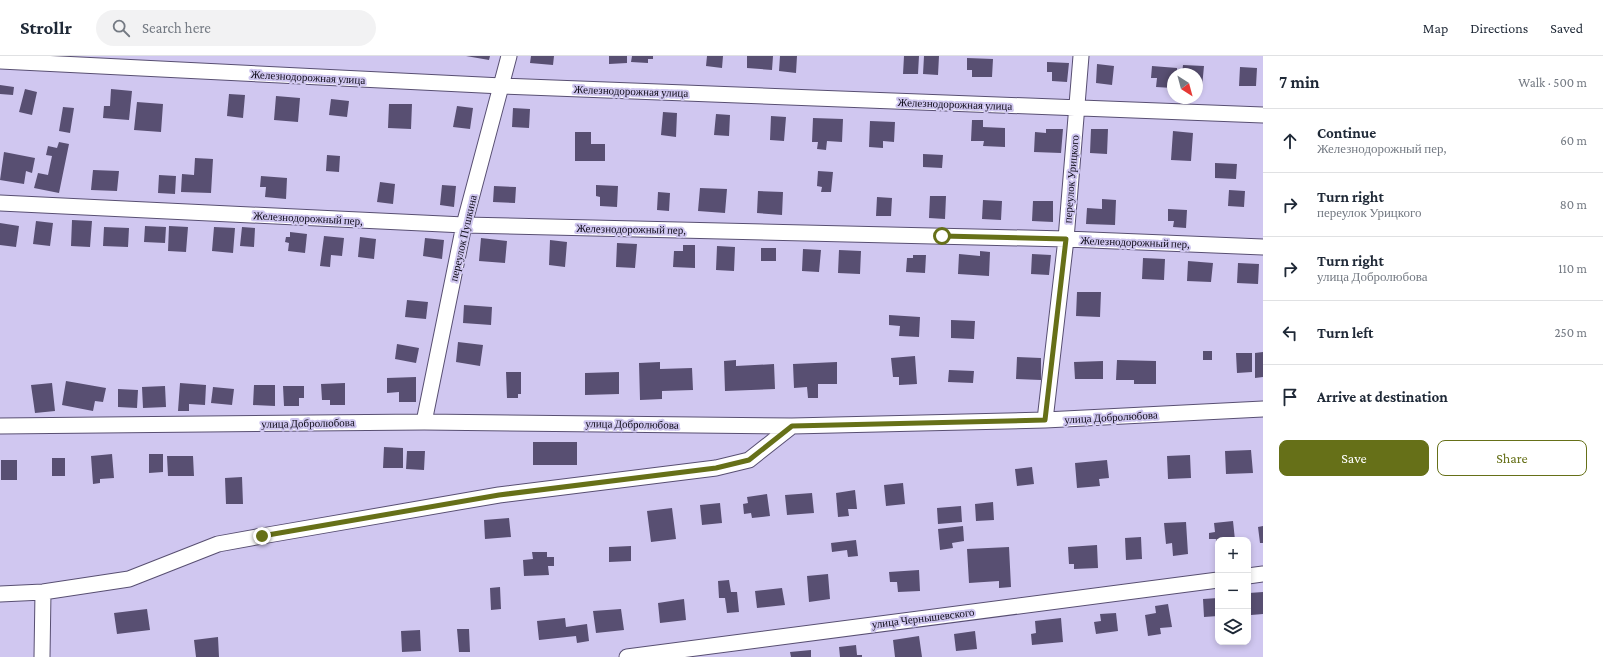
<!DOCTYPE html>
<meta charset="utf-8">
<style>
body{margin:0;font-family:"Crimson Pro",serif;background:#f2f2f3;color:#1f2937}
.controls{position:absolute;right:12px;bottom:12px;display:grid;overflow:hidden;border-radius:8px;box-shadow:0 2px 6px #0003}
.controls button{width:36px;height:36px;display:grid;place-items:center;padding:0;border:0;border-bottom:1px solid #e0e1e3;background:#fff;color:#1f2937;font:20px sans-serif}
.compass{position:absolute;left:1167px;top:12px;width:36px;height:36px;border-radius:50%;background:#fff;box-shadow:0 2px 6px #0003;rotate:144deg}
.stop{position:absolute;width:12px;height:12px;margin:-9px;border:3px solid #667018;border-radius:50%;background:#fff}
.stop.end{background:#667018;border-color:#fff;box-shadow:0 1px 4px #0008}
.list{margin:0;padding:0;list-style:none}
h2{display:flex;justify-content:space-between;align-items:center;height:52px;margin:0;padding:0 16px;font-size:17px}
h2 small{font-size:13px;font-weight:400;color:#747a83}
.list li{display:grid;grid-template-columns:26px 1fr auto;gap:12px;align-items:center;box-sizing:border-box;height:64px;padding:0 16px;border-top:1px solid #e0e1e3}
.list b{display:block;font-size:15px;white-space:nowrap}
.list p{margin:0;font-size:13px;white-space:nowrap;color:#747a83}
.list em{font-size:13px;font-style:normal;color:#747a83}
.actions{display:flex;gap:8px;padding:12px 16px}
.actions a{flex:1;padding:9px 0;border:1px solid #667018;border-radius:8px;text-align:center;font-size:14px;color:#667018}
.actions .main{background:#667018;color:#fff}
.icon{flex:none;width:22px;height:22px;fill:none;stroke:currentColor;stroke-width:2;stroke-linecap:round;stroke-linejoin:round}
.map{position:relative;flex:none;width:1263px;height:601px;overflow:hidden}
header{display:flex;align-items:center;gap:24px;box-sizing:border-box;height:56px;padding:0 20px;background:#fff;border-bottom:1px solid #e0e1e3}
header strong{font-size:19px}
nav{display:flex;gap:22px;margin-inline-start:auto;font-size:14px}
.search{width:280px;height:36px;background:#f2f2f3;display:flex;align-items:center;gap:10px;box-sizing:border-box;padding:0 14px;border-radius:22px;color:#747a83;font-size:15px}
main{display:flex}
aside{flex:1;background:#fff}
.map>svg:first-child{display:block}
</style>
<header>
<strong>Strollr</strong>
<div class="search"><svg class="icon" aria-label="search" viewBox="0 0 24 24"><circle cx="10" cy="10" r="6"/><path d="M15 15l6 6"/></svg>Search here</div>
<nav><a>Map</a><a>Directions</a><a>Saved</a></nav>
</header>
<main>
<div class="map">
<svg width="1263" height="601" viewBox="0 0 1263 601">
<rect width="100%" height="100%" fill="#d0c7f0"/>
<path fill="#584f72" d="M466,0H490L489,4Z
M531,0H554L553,9L530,7Z
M609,0H627V7L609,8Z
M632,0H653V3H648V7L631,6Z
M707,0H723L722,12L706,10Z
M747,0H773L772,14L747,12Z
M780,0H797L796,17L779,15Z
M904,0H919L918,18H903Z
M924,0H939L938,19L923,18Z
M967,2L993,3L992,21H972V14H967Z
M1047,6L1069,7L1067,26L1052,25V16H1047Z
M1097,8L1114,10L1112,29L1096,27Z
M1183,9L1204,10L1202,31H1197V18H1182Z
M1152,10L1177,12V18H1173V32L1156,31L1157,22H1151Z
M1240,11L1257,12L1256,30H1239Z
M0,29L14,31L13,39L0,38Z
M25,33L37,36L32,59L19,56Z
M111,33L132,35L129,64L103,62L104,50H110Z
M229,38L245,39L243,62L227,60Z
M276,40L300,42L298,66L274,64Z
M331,43L349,45L347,61L329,59Z
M137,46L163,48L161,76L134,74Z
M389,48H412L411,73L388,72Z
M457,50L473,52L470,73L453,71Z
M63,51L74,52L70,77L59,75Z
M513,52L530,53L529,72L512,71Z
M663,56L677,57L676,81L661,79Z
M716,58L730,59L729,80L714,79Z
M771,60L786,61L784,85L770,84Z
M813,62L843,63L842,86L827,85L826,94L817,93L818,86H812Z
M972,64H983V71L1005,72V91L983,90L984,85H971Z
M870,65L895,66L894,86L883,85V92L869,91Z
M1046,73H1063L1061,97L1034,96L1035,76L1046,77Z
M1091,73H1108L1107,98L1090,97Z
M1173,75L1193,77L1191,105L1171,104Z
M575,76H591V88H605V105H575Z
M59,86L69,88L59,137L34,132L38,117L48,119L52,100L46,99L48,90L57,92Z
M4,96L35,102L32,117L26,115L24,128L0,124Z
M923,98L943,99L942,112L923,111Z
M327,99L340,100L339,116L326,115Z
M195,102L213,103L211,137L181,136L182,118L194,119Z
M1215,107L1237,108L1236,123L1215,122Z
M93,114L119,115L117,135L91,134Z
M818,115L833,116L831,136H821L822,131L817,130Z
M159,119L176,120L175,138L158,137Z
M261,120L287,122L286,143L265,141L266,131H260Z
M380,126L395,128L393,148L377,146Z
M442,129L456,130L454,151L440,149Z
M596,129L618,130L617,151L600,150V141L596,140Z
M494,130L516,131L515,147L493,146Z
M700,132L727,133L725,157L698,155Z
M1229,134L1245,135L1244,151L1228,150Z
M758,135L783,136L782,159L757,157Z
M658,136L670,137L669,155L657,154Z
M930,140H946L945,163L929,162Z
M877,141L892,142L891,160H876Z
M1102,143L1116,144L1115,169L1086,168L1087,152L1102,153Z
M983,144L1002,145L1001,164L982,163Z
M1033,145H1053V166L1032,165Z
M1168,153L1187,154L1186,172L1173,171L1174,165H1168Z
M72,164L92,165L90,191L71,190Z
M36,165L53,167L50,190L33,188Z
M0,167L19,170L16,191L0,189Z
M145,170L166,171L165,187L144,186Z
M169,170L188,171L186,196L168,195Z
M104,171L129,172L128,191L103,190Z
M214,171L235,172L233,197L212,195Z
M242,171L255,172L254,191L240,190Z
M290,176L307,178L305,197L288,195L289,187L285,186L286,181H290Z
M324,180L344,182L342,200L331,199L330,211L320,210Z
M360,181L376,183L374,203L358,201Z
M425,182L444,184L442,203L423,200Z
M481,182L507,185L505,207L479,205Z
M550,184L567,186L565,211L549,209Z
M617,187L637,188L635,212L616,211Z
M683,189H695V212L673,211L674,195H683Z
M717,190L735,191L734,215L716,214Z
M761,192H776V205H761Z
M803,193L821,194L819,216L802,215Z
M839,194L861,195L860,218L838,217Z
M980,195L990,196L989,220L958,218L959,198L980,200Z
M1032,198L1051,199L1049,219L1031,218Z
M913,199H926L925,217L906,216L907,202H913Z
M1143,202L1165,203L1164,224L1142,223Z
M1188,205L1213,207L1211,226L1187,225Z
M1238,207L1259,208L1258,228L1237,227Z
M1077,236H1101L1100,261L1076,260Z
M407,244L428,246L426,263L405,261Z
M464,249L492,251L491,269L463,267Z
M889,259L920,261L919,281L899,280L900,270L889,269Z
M951,264L975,265L974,283L951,282Z
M458,286L483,289L480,310L456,306Z
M397,288L419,292L416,307L395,303Z
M1203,295H1212V304H1203Z
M1263,296V321L1255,322V297Z
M1236,297H1252V316L1237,317Z
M915,300L917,328L899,329V321H893L891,302Z
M1017,301L1041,302V324L1016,323Z
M736,304V310L774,308L775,333L725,335L724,305Z
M1117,304L1156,305V328H1134V324H1116Z
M1103,305V323H1075L1074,306Z
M660,306V313L692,312L693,334L662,335V343L640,344L639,307Z
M837,306V328H818V342H808L807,331L794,332L793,308Z
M949,314L974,315L973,327L948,326Z
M506,316H521V338H518V342H507Z
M619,316V338L585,339V317Z
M416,321V346H399V336L387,337V322Z
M66,325L106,332L103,346L95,345L93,355L62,349Z
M52,327L55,355L35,357L31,329Z
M180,327L206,329L205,349L189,348V355H178Z
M345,327V349H330V344H322L321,328Z
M254,329H275V350L253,349Z
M165,330L166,351L143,352L142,331Z
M283,330H304V342H299V350H284Z
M213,331L234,333L232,349L211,347Z
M118,333L138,334L137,352L118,351Z
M533,386H577V409H533Z
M384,391L403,392V412H383Z
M1251,394L1253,417L1226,418L1225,395Z
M407,395H425L424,414L406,413Z
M112,398L114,422L100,423V427L93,428L91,400Z
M149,398H163V416L149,417Z
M1190,399L1191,422L1168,423L1167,400Z
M167,400H193L194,420H168Z
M52,402H65V420H52Z
M1,404H17V424H1Z
M1107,404L1109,422L1099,423L1100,430L1077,432L1075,407Z
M1032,411L1034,428L1017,430L1015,413Z
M242,421L243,448H226L225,422Z
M903,427L905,448L886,450L884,429Z
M855,434L857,453H848L849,460L838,461L836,437Z
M812,437L814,457L787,459L785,439Z
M767,438L770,460L752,462L751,457L744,458L743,448L748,447L747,441Z
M993,446L994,464L976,465L975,448Z
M720,447L722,467L702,469L700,449Z
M961,450L962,466L938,468L937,452Z
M672,452L676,483L651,486L647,455Z
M509,462L511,481L485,483L484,464Z
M1233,465L1235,484H1218L1217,492L1216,483H1209V477L1215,476L1214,467Z
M1186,466L1188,498L1173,500L1172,487L1166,488L1164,467Z
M963,470L964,485L952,487L953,492L940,494L938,473Z
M1263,470V487H1260L1258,471Z
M1141,481L1142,503L1126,504L1125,482Z
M856,484L858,500L848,501L847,494L832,496L831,487Z
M1097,489L1098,512L1074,513V508H1069L1068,491Z
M631,490V505L609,506V491Z
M1009,491L1011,531L999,532V525L969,527L967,493Z
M532,496H547V501H554V510H548L549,519L524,520L523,504L533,503Z
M919,514L920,535L898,536L897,526H890L889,516Z
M828,518L830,543L809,546L807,520Z
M729,524L731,536H737L739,556L727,557L725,542H719L718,525Z
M500,531L501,553L491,554L490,532Z
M782,532L785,549L757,552L755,535Z
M1263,536V558L1251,559L1249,537Z
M1218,542V560L1204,561L1203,543Z
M684,543L686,564L660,567L658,547Z
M1168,548L1172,571L1160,572L1161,578L1148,580L1145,559L1156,557L1155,550Z
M147,553L150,574L117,578L114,557Z
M621,553L624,574L596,577L593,555Z
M1116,557L1118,575L1096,578L1094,566L1101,565L1100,558Z
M565,562L566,571L587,568L589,585L577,587L576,580L539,584L537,565Z
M1061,562L1063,586L1032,589L1031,578L1036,577L1035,565Z
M457,573H469L470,596H459Z
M420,574L421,595L402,596L401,575Z
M975,575L977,593L956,595L954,578Z
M919,580L922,601H895L893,584Z
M218,581L219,601H196L194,584Z
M856,589L857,599H862V601H840L839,591Z
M811,594V601H791L790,596Z"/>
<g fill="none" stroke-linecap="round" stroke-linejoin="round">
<defs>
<path id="minor" d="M0,5L502,30L1263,59
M0,147L464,169L1066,183L1263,191
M1045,364L1066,183L1081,0
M424,366L464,169L509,0
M0,370L424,366L792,370L1045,364L1263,353
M1248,520L1263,518
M0,538L43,536L129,523L218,488L262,480L499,439L716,412L749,404L792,370
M42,601L43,536
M627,601L1218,524"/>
</defs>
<use href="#minor" stroke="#584f72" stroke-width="17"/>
<use href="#minor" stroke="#fff" stroke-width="15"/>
</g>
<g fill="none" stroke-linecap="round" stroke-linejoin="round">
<path stroke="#667018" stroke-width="5" d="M262,480L499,439L716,412L749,404L792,370L1045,364L1066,183L942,180"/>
</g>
<g text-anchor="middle" stroke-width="4" stroke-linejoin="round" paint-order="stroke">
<g font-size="11" fill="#0e0b18" stroke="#d0c7f0">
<text transform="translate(308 21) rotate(3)" y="4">Железнодорожная улица</text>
<text transform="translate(631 35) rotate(2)" y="4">Железнодорожная улица</text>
<text transform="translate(955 48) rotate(2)" y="4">Железнодорожная улица</text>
<text transform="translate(1071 123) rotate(-85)" y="4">переулок Урицкого</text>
<text transform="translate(308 162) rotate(3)" y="4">Железнодорожный пер,</text>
<text transform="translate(631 173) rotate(1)" y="4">Железнодорожный пер,</text>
<text transform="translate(463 182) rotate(-77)" y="4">переулок Пушкина</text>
<text transform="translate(1135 186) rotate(2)" y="4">Железнодорожный пер,</text>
<text transform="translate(1111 361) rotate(-3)" y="4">улица Добролюбова</text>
<text transform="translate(308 367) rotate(-1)" y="4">улица Добролюбова</text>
<text transform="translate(632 368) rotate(1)" y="4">улица Добролюбова</text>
<text transform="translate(923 562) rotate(-7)" y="4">улица Чернышевского</text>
</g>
</g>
</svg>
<div class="controls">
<button>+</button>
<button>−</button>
<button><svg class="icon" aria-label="layers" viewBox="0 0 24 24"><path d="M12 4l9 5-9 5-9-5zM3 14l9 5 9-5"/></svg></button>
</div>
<svg class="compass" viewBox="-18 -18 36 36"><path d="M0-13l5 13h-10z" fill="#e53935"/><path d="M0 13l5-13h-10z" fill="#747a83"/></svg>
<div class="stop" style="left:942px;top:180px"></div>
<div class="stop end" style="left:262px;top:480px"></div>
</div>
<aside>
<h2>7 min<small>Walk · 500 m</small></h2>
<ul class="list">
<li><svg class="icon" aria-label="ahead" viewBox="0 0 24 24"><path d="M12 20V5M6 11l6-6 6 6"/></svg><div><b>Continue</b><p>Железнодорожный пер,</p></div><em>60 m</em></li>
<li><svg class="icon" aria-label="right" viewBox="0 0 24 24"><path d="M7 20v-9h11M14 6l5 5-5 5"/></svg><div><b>Turn right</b><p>переулок Урицкого</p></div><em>80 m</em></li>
<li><svg class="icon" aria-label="right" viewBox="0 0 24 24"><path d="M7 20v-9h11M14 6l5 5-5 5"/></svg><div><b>Turn right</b><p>улица Добролюбова</p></div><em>110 m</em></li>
<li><svg class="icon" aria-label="left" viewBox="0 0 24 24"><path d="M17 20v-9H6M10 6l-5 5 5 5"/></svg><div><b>Turn left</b></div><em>250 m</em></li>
<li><svg class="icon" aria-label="arrive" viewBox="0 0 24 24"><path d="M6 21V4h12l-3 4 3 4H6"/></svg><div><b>Arrive at destination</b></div></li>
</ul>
<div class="actions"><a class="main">Save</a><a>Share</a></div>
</aside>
</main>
